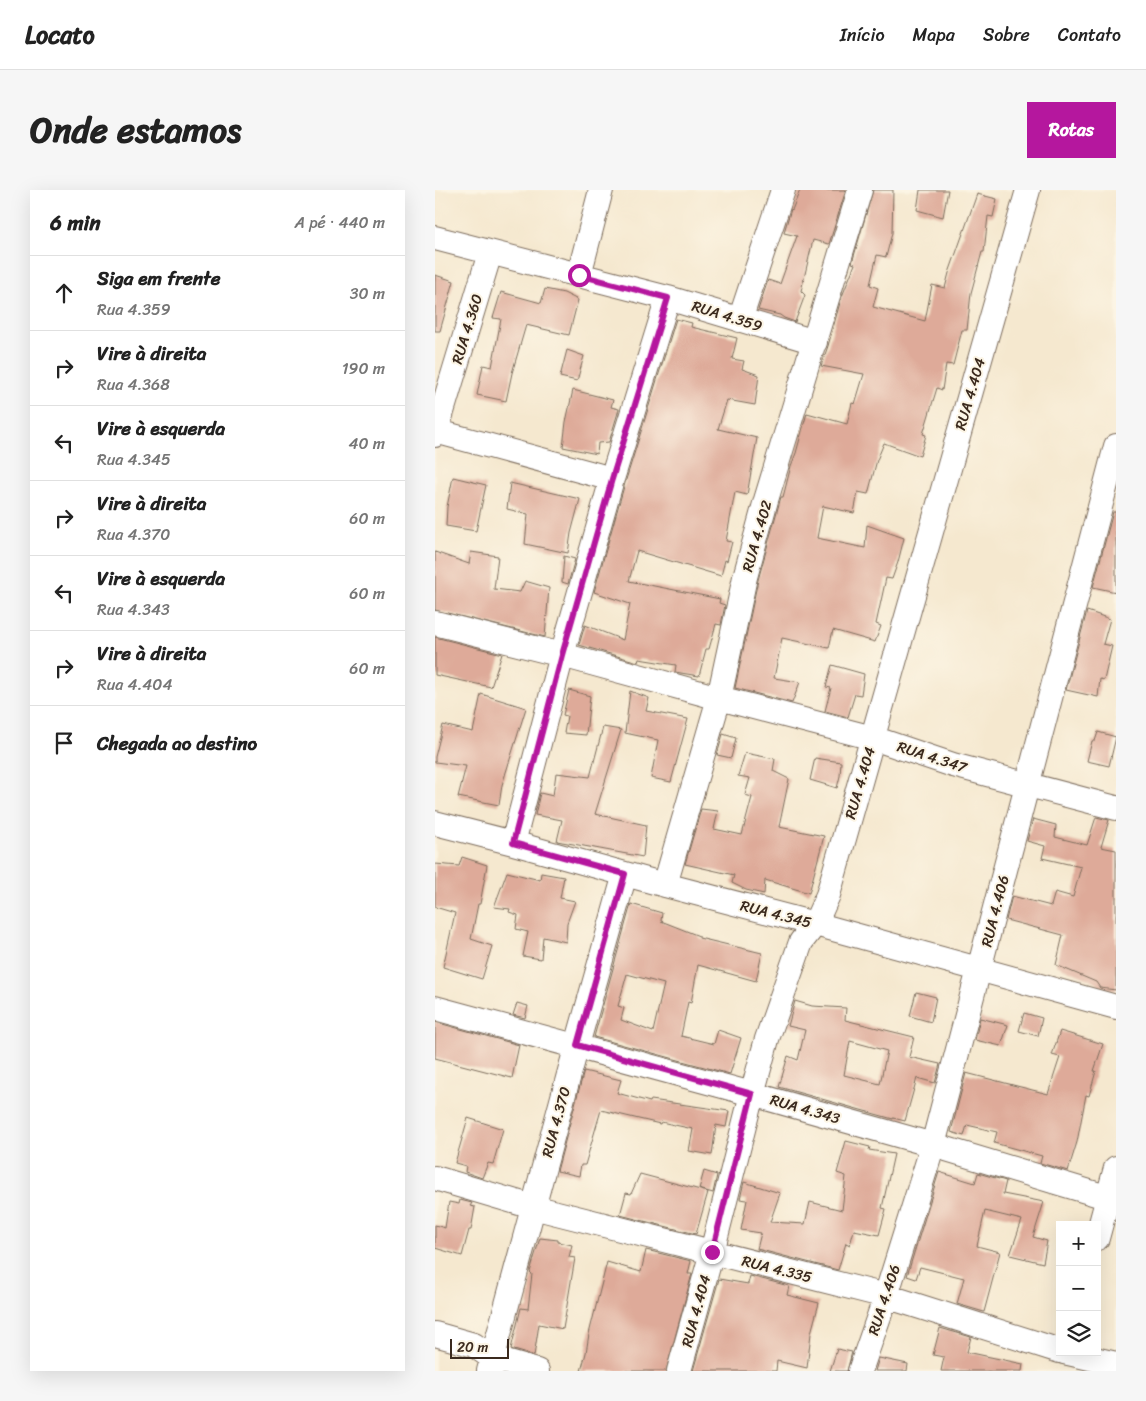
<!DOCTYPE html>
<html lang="pt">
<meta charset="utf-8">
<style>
body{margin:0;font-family:Sriracha,sans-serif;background:#f6f6f6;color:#222}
.controls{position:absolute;right:15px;bottom:15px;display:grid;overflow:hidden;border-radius:0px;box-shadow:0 5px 20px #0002}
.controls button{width:45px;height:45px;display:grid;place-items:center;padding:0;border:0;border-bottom:1px solid #e0e0e0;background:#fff;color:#222;font:25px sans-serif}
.scale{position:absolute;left:15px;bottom:12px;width:59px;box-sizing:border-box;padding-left:5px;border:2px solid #3b2a1e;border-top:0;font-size:14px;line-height:18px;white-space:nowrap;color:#3b2a1e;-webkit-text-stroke:4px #fcf5e5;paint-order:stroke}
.stop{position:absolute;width:15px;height:15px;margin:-11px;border:4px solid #b5179e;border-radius:50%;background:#fff}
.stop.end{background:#b5179e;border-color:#fff;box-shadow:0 1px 5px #0008}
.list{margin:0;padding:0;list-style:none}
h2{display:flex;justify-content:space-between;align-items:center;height:65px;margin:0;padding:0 20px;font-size:21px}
h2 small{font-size:16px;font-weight:400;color:#767676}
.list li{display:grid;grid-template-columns:32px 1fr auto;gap:15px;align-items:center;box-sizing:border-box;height:75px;padding:0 20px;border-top:1px solid #e0e0e0}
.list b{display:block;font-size:19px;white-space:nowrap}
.list p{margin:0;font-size:16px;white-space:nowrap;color:#767676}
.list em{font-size:16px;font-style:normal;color:#767676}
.icon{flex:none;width:28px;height:28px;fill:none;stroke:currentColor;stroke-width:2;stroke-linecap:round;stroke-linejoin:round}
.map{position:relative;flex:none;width:681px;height:1181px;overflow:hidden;border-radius:0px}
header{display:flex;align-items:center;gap:30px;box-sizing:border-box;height:70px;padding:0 25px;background:#fff;border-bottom:1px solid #e0e0e0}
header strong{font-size:24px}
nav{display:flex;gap:28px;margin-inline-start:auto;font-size:18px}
.intro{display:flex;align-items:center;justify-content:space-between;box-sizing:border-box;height:120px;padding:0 30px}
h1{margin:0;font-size:35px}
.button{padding:12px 22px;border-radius:0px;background:#b5179e;color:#fff;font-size:18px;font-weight:700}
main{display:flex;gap:30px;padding:0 30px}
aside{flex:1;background:#fff;border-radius:0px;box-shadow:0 5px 20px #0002}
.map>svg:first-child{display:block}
</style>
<header>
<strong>Locato</strong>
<nav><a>Início</a><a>Mapa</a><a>Sobre</a><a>Contato</a></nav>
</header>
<div class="intro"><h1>Onde estamos</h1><a class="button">Rotas</a></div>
<main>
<aside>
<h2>6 min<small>A pé · 440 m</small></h2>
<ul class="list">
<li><svg class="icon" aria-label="ahead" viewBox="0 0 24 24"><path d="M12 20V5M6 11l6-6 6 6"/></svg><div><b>Siga em frente</b><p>Rua 4.359</p></div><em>30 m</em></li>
<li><svg class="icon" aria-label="right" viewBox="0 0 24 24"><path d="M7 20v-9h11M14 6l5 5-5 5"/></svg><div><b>Vire à direita</b><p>Rua 4.368</p></div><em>190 m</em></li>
<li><svg class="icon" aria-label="left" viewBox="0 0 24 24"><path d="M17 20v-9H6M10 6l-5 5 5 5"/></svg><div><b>Vire à esquerda</b><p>Rua 4.345</p></div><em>40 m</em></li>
<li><svg class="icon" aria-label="right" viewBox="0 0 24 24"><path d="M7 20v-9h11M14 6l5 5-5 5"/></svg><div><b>Vire à direita</b><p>Rua 4.370</p></div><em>60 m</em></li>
<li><svg class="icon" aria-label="left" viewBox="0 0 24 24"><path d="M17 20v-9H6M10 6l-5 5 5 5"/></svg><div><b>Vire à esquerda</b><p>Rua 4.343</p></div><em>60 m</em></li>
<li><svg class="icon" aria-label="right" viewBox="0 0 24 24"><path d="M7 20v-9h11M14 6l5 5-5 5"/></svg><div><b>Vire à direita</b><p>Rua 4.404</p></div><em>60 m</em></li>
<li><svg class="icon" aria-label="arrive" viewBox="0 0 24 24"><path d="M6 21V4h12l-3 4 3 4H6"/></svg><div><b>Chegada ao destino</b></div></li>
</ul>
</aside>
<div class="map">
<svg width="681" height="1181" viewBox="0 0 681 1181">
<rect width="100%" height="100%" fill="#fcf5e5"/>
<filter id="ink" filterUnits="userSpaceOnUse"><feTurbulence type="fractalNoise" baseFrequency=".02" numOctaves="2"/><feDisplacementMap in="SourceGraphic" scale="10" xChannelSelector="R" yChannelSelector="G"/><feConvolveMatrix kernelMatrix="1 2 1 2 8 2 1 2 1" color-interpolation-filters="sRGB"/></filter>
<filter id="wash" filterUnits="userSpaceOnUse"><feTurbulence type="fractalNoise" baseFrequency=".0096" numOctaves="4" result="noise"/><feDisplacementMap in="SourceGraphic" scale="20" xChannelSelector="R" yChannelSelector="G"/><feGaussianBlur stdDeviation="1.12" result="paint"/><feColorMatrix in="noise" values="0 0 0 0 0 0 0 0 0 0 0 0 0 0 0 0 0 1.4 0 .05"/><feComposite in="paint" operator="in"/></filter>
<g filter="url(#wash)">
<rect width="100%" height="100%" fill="#f5e8cf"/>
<g id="blocks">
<path fill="#deaa99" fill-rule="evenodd" d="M365,0H411L394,54L378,50L366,101L370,105L360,132L349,128L345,125L323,120L333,90L345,94L362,46L349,43L350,39L356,19L357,20Z
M438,0H458L457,43L451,67L442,65L435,95L443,98L438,117L490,131L497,95L510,98L514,83L542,4L562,9L558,27L553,26L549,62H547L536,103L532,140H527L518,175L511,174L507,200L502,198L488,244L491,245L485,266L449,253L442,270L433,304L423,302L419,323L388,316L382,348L430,358L432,335L469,348L463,372L457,389L451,388L441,434L446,436L440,452L398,440L394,458L347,448L339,488L365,492L357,513L300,498L323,390L344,314L346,307H348L356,276L361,263L372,223L412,234L417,213L420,214L429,184L386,176L393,156L406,109L420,74L417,73Z
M485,0H513L508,27L482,20Z
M0,85L19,91L5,141H0Z
M110,99L129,103L143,110L134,145L91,135L77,183L71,211L42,205L48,175L57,177L66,129L58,128L66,102L106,113Z
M241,129L257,133L256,137L302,148L297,169L309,171L307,179L324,185L320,215L292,210L283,239L322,248L312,305L300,302L291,351L297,352L292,371L290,370L286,386L202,361L194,391L285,409L284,413L290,415L286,435L281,434L274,459H271L264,486L240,482L241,475L204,469L203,472L144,455L150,435L188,450L195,414L159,402L190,293Z
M132,160L149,166L142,191L125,187Z
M138,200L178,210L176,217L184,219L174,252L163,253L162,264L128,257L131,232Z
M18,287L51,295L41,341L11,336L12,317Z
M75,293L145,309L136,343L133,363L90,354L93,324L72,319Z
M678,322H681V402L658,397Z
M0,362L34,374L36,362L63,366L59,399L85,402L90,391L114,398L110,447L0,420Z
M129,366L140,369L133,394L127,392Z
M652,421L675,429L668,454L677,456L669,490L665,489L663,507L631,500Z
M0,447L67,464L56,497L0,485Z
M397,475L429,484L426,505L420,504L413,527L390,521L396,498L391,497Z
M134,500L155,506L151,545L129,543L132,526L128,525Z
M195,501L214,508L211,521L253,529L236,592L216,588L223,550L190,543Z
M46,504L91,518L67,595L64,615L23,607L31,576L0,572V567L8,535L38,542Z
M168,537L186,540L160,624L211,635L208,667L122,651L127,630L100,625L105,603L118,606L121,583L155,587Z
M663,542L681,547L674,576L652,571L657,551H660Z
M288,544L301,548L296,568L282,565Z
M310,563L340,569L338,581L354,589L344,637L389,646L374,703L330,690L329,704L311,700L297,693L299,685L250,674L266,619L283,621L279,639L307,645L317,607L310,605L315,588L303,586Z
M380,568L406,572L405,586L402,598L375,590Z
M661,627L674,630L666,657L681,660V800L665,798L661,792L621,775L628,745L571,730L577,706L616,716L620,702L638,707L646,677L607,668L610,656L592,651L598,629L621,635L620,647L652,655Z
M27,667L52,675L45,714H43L36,749L57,756L47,789L8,777L20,723L0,717V674L24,676Z
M72,682L105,690L106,683L129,687L125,708L140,711L132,733L131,752L108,747L106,769L88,766L93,742L81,739L83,725L74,722L75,719L59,717Z
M196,714L227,723L226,731L264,746V748L327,763L321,791L263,775L256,813L253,812L246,846L279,854L283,840L306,848L295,884L159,847ZM192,784L229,794L218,842L186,830L189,818L183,816Z
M481,802L501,807L496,832L475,826Z
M360,811L377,816L411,818L410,830L479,847L474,867L505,874L500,893L482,888L470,931L458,928V929L344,897L353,866L363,870L370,840L353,836ZM415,851L452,861L445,894L409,885Z
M82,813L93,816L90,828L78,825Z
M589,823L607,828L603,846L584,841Z
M545,828L573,835L566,856L540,850Z
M0,832L84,855L77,888L0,868Z
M625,841L668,854L659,881H661L654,906L651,905L642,952L633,981L605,973L607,966L559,953L562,942L532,935L529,946L516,942L531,883L613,904L625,867L617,865Z
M149,881L186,890L182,903L215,912L216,910L294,921L291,937L281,935L277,965L254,961L258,939L226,932L225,934L166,920L150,975H146L144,986L122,981Z
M33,928L68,939L58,974L53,973L47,988L30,982L31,976L20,973Z
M411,951L435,957L434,960L459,964L447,1018L451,1019L444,1045L419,1040L415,1055L411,1053L403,1080L322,1059L326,1043L306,1040L312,1010L305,1009L309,992L345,1003L335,1032L370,1034L375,1012L407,1020L411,986L402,983Z
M269,981L282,985L278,1003L264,999Z
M504,982L540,993L543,983L571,991L568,1004L609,1012L598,1047L612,1051L608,1073L575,1065L587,1030L550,1021L542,1056L565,1062L549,1122L522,1114L529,1088L485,1077L481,1089L472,1086Z
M205,984L273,1002L261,1044L185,1025L191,1003L196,1004Z
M25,1010L37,1013L35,1016L40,1017L36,1040H34L27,1066L0,1058V1035L10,1038L14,1012L24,1014Z
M105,1048L123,1050V1052L137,1055L134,1067L140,1068L128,1139L104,1134L99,1166L76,1159L86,1118L93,1119L97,1084L95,1082Z
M211,1060L256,1071L253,1084H257L231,1181H146L151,1163L154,1144L172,1072L206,1082Z
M315,1086L354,1096L352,1105L384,1113L376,1143L372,1178L342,1171L341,1181H258L284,1089L313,1094Z
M505,1138L536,1147L532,1162L588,1174L587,1181H506L509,1167L498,1165Z
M402,1159L417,1162L412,1181H395Z
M444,1168L473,1174L472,1181H440Z"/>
</g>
</g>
<g filter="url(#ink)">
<use href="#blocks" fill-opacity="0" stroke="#7c6c5c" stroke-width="1"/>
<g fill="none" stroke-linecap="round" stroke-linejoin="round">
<defs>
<path id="minor" d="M0,48L233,108L380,152
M144,85L166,0
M305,130L348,0
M0,241L177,289
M0,245L55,63
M0,433L127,465L284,508L438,548L518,575L681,618
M0,633L78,653L230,695L380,734L681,817
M78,653L127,465L177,289L233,108
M230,695L284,508L310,387L331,310L425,0
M0,818L317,904L498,955L681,1010
M0,988L98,1017L451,1106L625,1161
M662,1048L681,978
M0,1144L39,1155L57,1168L102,1181
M629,1162L681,1174
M54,1181L142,855L190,684
M244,1181L277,1062L317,904L332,849L366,752L380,734L393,705L593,0
M425,1181L451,1106L498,955L681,256"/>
</defs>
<use href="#minor" stroke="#7c6c5c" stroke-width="26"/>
<use href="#minor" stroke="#fff" stroke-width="24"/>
</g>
</g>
<g fill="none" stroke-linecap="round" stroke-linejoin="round" filter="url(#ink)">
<path stroke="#b5179e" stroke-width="6" d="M144,85L233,108L177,289L127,465L78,653L190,684L142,855L317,904L277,1062"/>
</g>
<g text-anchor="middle" stroke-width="4" stroke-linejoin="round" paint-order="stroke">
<g font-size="15" fill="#3b2a1e" stroke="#fcf5e5">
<text transform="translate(292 126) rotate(17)" y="5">RUA 4.359</text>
<text transform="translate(32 139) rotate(-73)" y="5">RUA 4.360</text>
<text transform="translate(535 204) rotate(-74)" y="5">RUA 4.404</text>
<text transform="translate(322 346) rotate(-74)" y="5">RUA 4.402</text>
<text transform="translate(497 567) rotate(18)" y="5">RUA 4.347</text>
<text transform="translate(425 593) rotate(-74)" y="5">RUA 4.404</text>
<text transform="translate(560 721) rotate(-76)" y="5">RUA 4.406</text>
<text transform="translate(341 724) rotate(14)" y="5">RUA 4.345</text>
<text transform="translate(370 919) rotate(16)" y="5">RUA 4.343</text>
<text transform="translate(121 932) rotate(-75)" y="5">RUA 4.370</text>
<text transform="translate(342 1079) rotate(14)" y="5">RUA 4.335</text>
<text transform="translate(449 1110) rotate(-72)" y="5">RUA 4.406</text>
<text transform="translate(261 1121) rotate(-75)" y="5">RUA 4.404</text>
</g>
</g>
</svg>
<div class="controls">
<button>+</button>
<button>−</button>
<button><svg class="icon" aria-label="layers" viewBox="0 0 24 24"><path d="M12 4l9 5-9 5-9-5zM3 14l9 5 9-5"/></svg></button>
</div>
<div class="scale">20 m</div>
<div class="stop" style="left:144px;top:85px"></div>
<div class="stop end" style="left:277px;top:1062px"></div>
</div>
</main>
